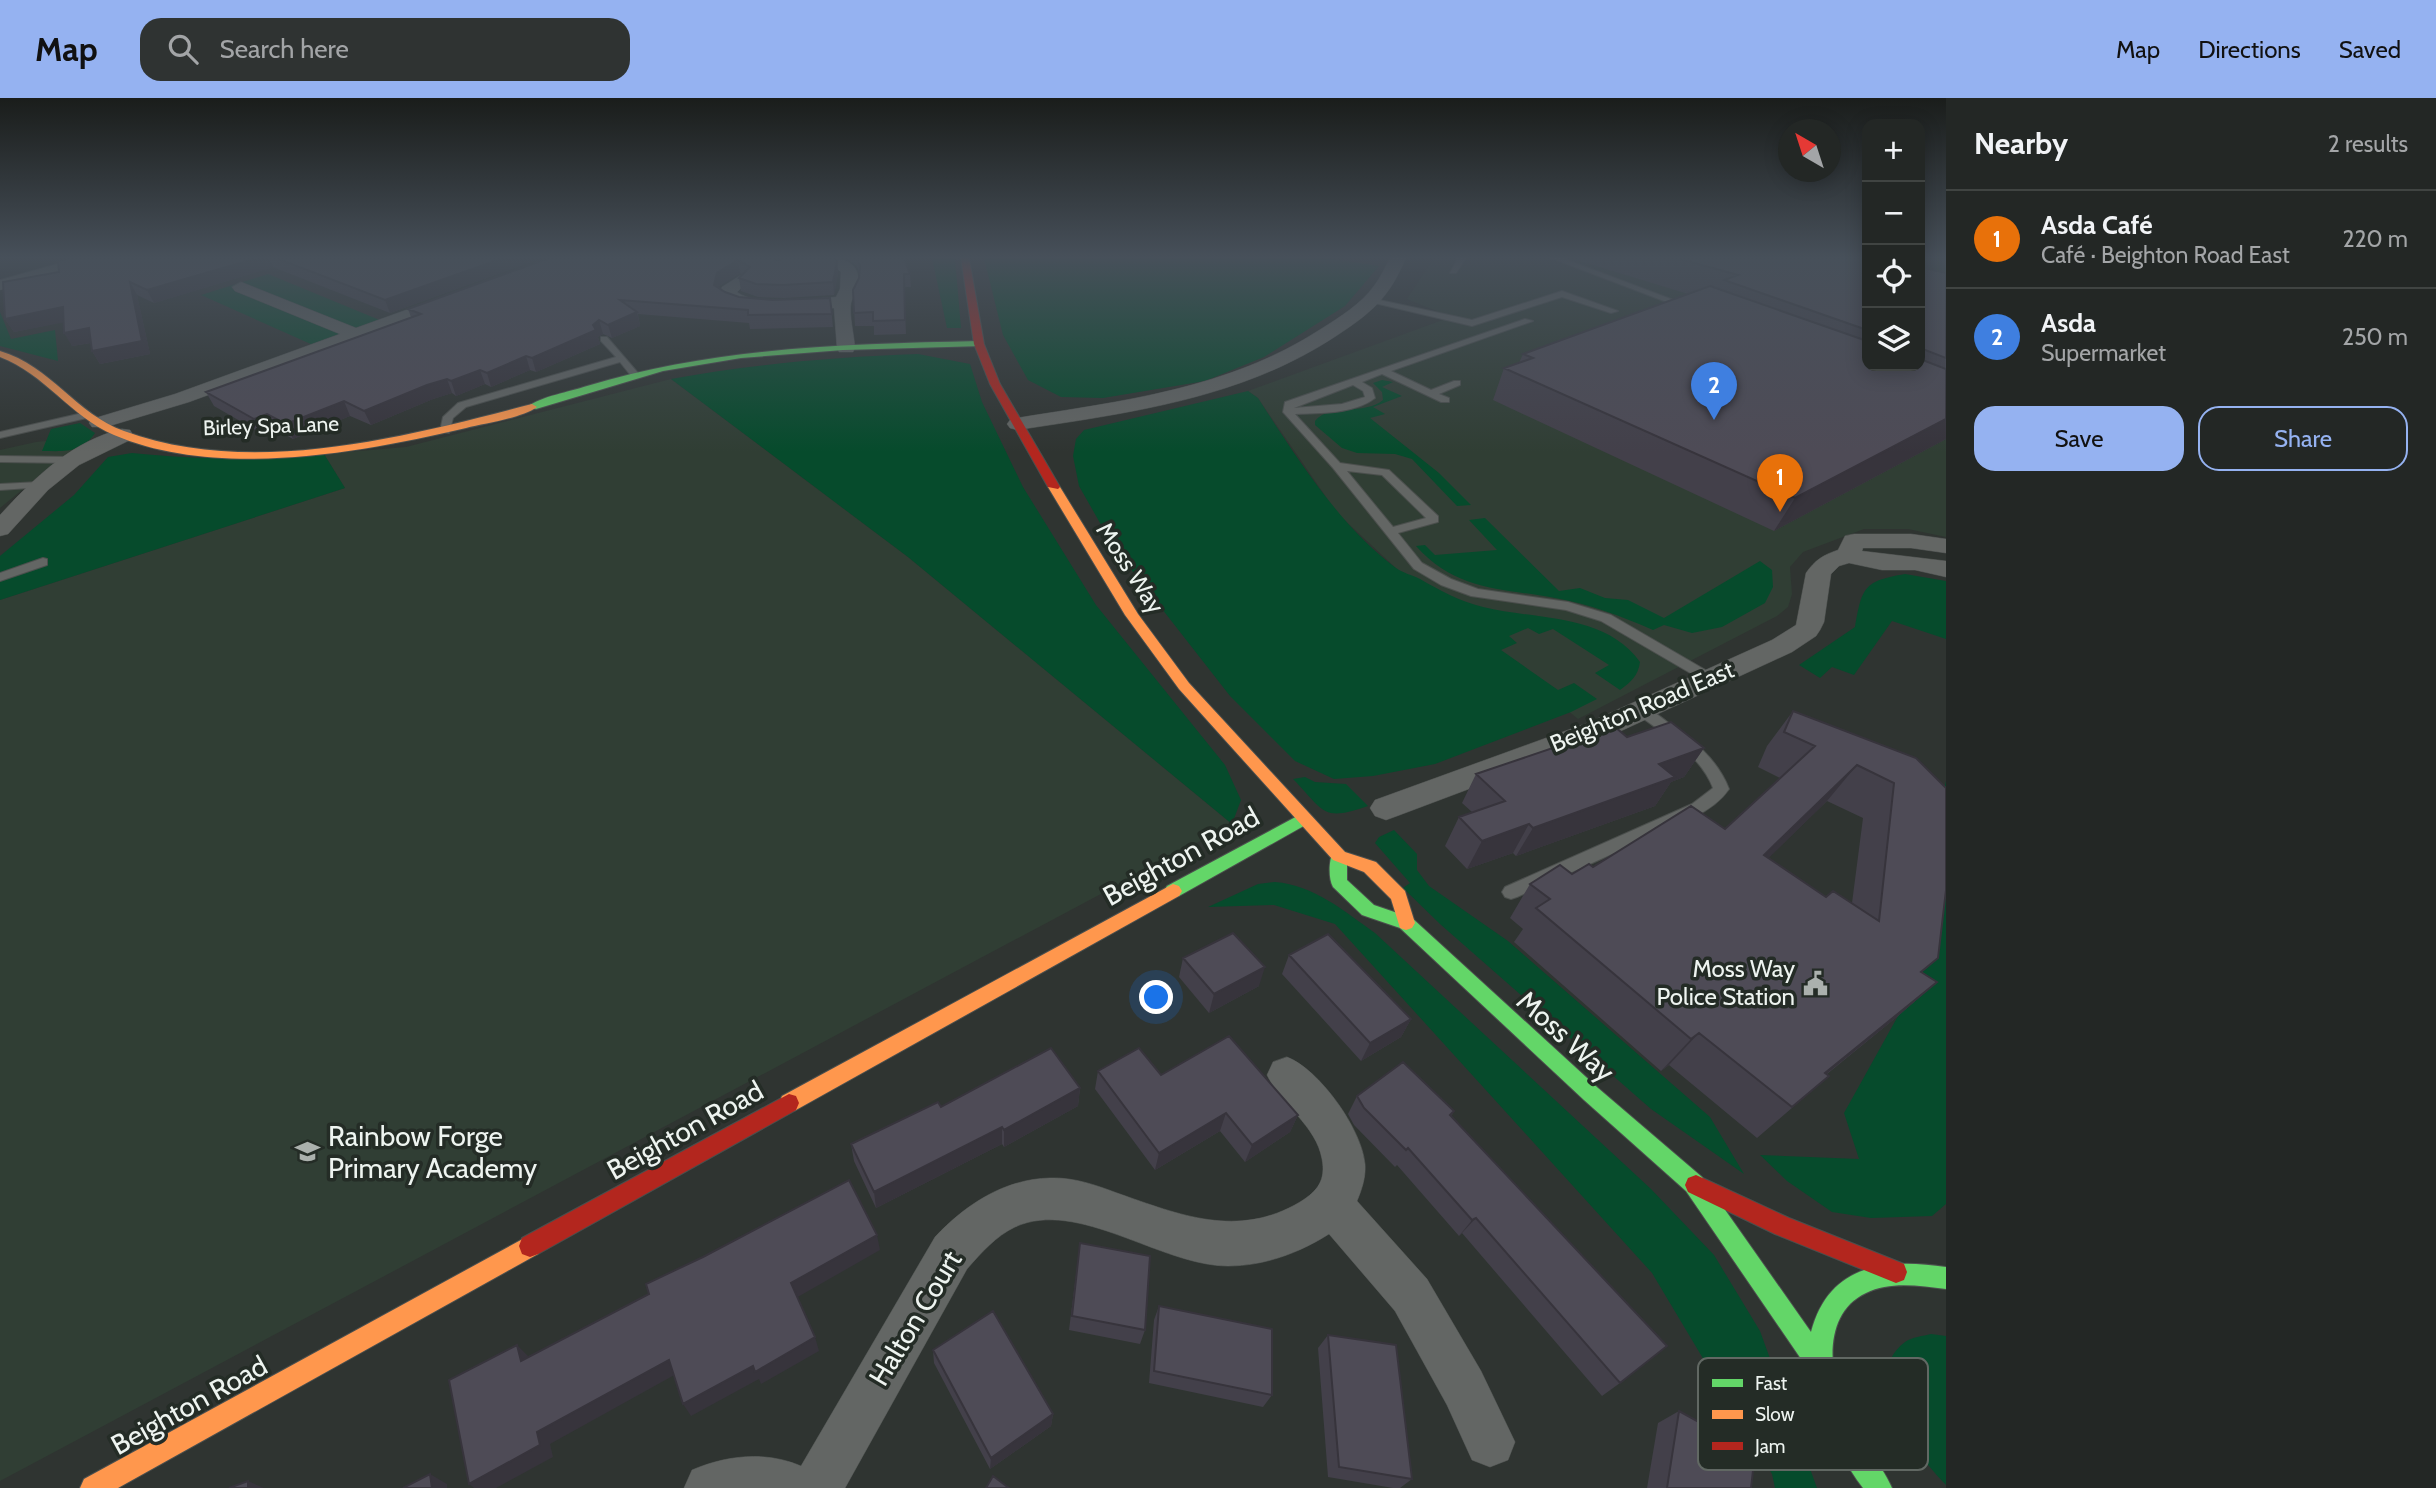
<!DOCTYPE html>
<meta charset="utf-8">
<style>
body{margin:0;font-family:Cabin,sans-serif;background:#2f3332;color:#f1f3f6}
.controls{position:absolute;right:21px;top:21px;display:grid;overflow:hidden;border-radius:14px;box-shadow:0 4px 18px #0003}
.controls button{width:63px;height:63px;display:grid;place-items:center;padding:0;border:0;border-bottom:2px solid #404442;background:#232725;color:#f1f3f6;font:35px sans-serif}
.compass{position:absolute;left:1778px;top:21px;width:63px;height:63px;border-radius:50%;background:#232725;box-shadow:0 4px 18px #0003;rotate:321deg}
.you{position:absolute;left:1157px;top:900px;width:24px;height:24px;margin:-18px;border:5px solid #fff;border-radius:50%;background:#1a73e8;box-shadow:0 0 0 10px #1a73e833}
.badge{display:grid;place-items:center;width:46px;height:46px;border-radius:50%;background:#95b2f1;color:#fff;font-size:23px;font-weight:700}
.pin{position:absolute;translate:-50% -58px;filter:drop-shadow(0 2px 4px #0008)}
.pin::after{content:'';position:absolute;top:37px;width:24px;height:21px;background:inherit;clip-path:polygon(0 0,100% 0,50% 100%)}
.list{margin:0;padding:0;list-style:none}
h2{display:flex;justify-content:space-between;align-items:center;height:91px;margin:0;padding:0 28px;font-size:30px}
h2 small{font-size:23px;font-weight:400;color:#a3a5a7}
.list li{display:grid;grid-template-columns:46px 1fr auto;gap:21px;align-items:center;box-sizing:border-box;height:98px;padding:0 28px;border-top:2px solid #404442}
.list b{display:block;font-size:26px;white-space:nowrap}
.list p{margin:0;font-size:23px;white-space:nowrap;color:#a3a5a7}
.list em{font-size:23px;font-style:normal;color:#a3a5a7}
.actions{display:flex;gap:14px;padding:21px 28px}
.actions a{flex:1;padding:16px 0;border:2px solid #95b2f1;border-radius:21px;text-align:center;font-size:24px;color:#95b2f1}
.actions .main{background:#95b2f1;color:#111}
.icon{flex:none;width:38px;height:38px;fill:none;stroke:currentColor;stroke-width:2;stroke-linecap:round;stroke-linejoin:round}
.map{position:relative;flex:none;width:1946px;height:1390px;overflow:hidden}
header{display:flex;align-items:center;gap:42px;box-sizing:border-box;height:98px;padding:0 35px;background:#95b2f1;color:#111}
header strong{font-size:33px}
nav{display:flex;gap:38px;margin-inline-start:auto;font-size:24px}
.search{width:490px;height:63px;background:#2f3332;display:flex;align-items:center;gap:18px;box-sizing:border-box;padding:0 24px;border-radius:21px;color:#a3a5a7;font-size:26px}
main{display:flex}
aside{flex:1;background:#232725}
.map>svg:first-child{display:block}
</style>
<header>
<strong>Map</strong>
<div class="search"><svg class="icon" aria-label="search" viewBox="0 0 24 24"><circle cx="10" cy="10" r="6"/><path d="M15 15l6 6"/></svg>Search here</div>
<nav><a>Map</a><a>Directions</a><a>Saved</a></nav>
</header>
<main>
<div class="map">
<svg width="1946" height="1390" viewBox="0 0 1946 1390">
<rect width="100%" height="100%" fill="#2f3431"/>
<path fill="#303e34" d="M1434,160H1867V268H1920V160H1946V439L1908,431H1864L1803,454L1790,469L1792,496L1788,509L1777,518L1578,621L1413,486L1337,415L1258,300L1248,293L1451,219L1407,201Z
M671,281L908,459L1232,726L0,1383V502L345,390L324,356L406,349Z
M94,338L81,350L57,363L0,410V352L36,344Z"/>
<path fill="#064b2c" d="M932,160H955L961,230H947Z
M984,160H1327L1379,168L1345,208L1264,259L1205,283L1103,300L1061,299L1028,282L1003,237Z
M268,176L382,223L313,247L201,197Z
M0,214L11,241L55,232L58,263L0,248Z
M918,256L970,266L982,304L1023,389L1096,507L1225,667L1241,702L1232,726L908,459L671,281C754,266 834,259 918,256Z
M1382,282L1393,284L1382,289L1402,298L1373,309L1385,316L1370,320L1439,375L1471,407L1457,408L1412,361L1395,356L1357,355L1342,350L1315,327V323C1331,304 1364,318 1383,302L1382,294L1373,285Z
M1248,293L1258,300C1296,358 1339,428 1396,470C1403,475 1412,477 1420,481C1441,493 1459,503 1483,509C1535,522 1605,515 1640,564C1638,578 1631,584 1620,592L1595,575L1609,567L1553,531L1539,536L1528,530L1509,538L1517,545L1501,552L1558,592L1574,585L1597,601L1571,614L1435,666L1373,678L1334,681L1295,663L1230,598L1123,461L1104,432L1079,388L1073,358L1076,341L1084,332Z
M80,325L95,335C81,356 64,353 42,353L51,331Z
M132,355C200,362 257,362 324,356L345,390L0,502V458L74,397L108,359Z
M1485,420L1559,493L1580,490L1605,500L1628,502L1664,520L1760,463L1772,472L1773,489L1765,505L1722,529L1692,535L1664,527L1653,532C1621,518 1589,506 1555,500C1501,490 1456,493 1416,448L1425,447L1435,457L1497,452L1469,422Z
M1905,476L1946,483V541L1892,523L1854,577L1832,569L1820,580L1799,567L1855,529C1862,490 1863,483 1905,476Z
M1305,679L1315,684L1346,686L1368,708C1322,724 1325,714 1293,681Z
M1946,683V1106L1932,1118L1871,1120L1832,1114L1787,1083L1760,1057L1859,1061L1844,1015L1898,918Z
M1394,732L1417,756V772L1429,788L1508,843L1710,1019L1744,1076L1651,1011L1440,826L1403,790L1410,785L1375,745L1379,739Z
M1275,784C1314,787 1344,813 1375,835L1651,1091L1714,1157L1760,1233L1817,1390H1775L1772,1376L1652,1175L1335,826L1274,807L1208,809L1258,786Z
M1931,1236L1946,1238V1387C1917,1357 1856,1281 1905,1244C1912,1239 1923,1238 1931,1236Z"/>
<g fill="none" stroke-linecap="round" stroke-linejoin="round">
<defs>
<path id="lane" d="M1458,160H1466L1456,175H1450Z
M1551,160H1562L1692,209L1685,211Z
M1562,193L1618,213L1611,215L1562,199L1472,228L1366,203L1370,200L1472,222Z
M1525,221L1533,223L1391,273L1431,292L1454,283H1460V287L1439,296L1449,300V304H1441L1382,276L1362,284L1372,290L1375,300C1355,316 1320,315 1295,316L1340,365L1389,372L1438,418V424L1398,435L1422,465L1451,481L1478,491L1568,504L1611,517L1714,577L1716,580L1714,583H1704L1601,523L1566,512L1471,498L1441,487L1414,471L1333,370L1283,314L1285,304ZM1353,287L1363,293L1365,299L1342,306L1294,310ZM1347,373L1382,377L1426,420L1393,429Z
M601,239H607L638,275V279H632L620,264L466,309L453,320L449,335L440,333L443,319L458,305L616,259L601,243Z
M87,314L91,315V319L0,340V334Z
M0,358L71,359L76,362L71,365L0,364Z
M40,384L44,385V389L0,392V386Z
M43,460L47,461V467L0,483V475Z
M1642,608C1651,611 1658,617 1666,623C1692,641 1717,660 1729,691C1720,704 1708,712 1694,719L1517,799L1511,801L1505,799L1502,794L1505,789L1692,706L1713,690C1700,656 1665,637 1637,616L1635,613L1637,610Z"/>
<path id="street" d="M78,160H103L101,163L0,192V182Z
M823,160C844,159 862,164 858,190C857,195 852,200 851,205C849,218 854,236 855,250L853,254H839L837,250L834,210C808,212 738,219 719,199L722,189L741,177L749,182L737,194C757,209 810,201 836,199L840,191L841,174Z
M1390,160H1406C1400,173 1394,186 1385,197C1372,214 1354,226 1336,238C1241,301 1128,315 1017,332L1010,330L1007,326L1010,322L1017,320C1122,303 1229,291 1321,231C1340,219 1361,206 1374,188C1381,179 1385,169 1390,160Z
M241,184L356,230L445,198H457L460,202L457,206L189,304L106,329H92L89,325L92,321L175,296L340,236L235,193L232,189Z
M122,331L130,332L133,337L130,342L79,367L48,392L8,436L0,438V417C34,380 72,343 122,331Z
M1854,436H1911L1946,441V455L1911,450H1863L1862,453L1946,463V479L1915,472H1882L1849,465L1839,468L1831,476L1824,524L1820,532L1816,538L1792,554L1610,638L1397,718L1386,722L1375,718L1370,710L1375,702L1590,624L1772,542L1796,527L1806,475C1815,462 1823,457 1838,452L1845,438Z
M1287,959C1319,971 1362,1031 1365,1066C1366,1079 1362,1091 1357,1103L1427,1181L1481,1273L1515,1344L1508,1362L1490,1369L1472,1362L1447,1307L1395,1213L1329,1136C1299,1155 1264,1168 1228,1168C1161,1168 1078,1100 1015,1129C996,1138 981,1155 967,1171L845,1390H684L692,1372C727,1357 766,1353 801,1368L935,1139C965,1107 1004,1081 1050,1080C1073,1079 1096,1087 1117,1095C1180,1117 1238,1141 1300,1104C1318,1093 1326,1082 1322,1061C1316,1027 1281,1007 1267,977L1273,964Z"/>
<path id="fast" d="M979,243L982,244V248L843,252L741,260L663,273L536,311L527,309C542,298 569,294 587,288C716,249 846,246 979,243Z
M1303,715L1309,717L1311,721L1309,725L1179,798H1167L1164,793L1167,788Z
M1339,752L1345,754L1347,758V782L1374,807L1412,820L1598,990L1702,1079L1811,1234C1829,1166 1885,1160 1946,1169V1191C1920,1188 1890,1183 1866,1195C1821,1216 1829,1279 1846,1316C1858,1343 1881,1364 1892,1390H1863L1857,1382C1834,1348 1818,1314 1810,1274L1686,1093L1584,1002L1400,830L1362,817L1333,789C1328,780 1329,762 1333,754Z"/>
<path id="slow" d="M0,253C51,268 76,316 124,333C252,380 405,339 532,306L537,309C522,320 486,325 466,330C360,355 217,381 114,337C70,318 45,276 0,259Z
M1054,386L1060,389L1138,516L1189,585L1345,754L1376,764L1405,793L1415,825L1412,830L1406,832L1400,830L1391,801L1364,774L1333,762L1179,591L1125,517L1048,389Z
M1173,786L1179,788L1182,793L1179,798L796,1012L789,1014L782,1012L779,1005L782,998Z
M530,1137L538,1140L541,1148L538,1156L118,1390H80L84,1381Z"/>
<path id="jam" d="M961,160H969L984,246L1000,286L1060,389L1058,391L1048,389L990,286L974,246Z
M789,996L796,998L799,1005L796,1012L538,1156L530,1159L522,1156L519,1148L522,1140Z
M1696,1077L1789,1120L1904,1166L1907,1174L1904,1182L1896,1185L1775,1136L1688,1094L1685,1087L1688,1080Z"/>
</defs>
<use href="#lane" stroke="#4b4f4d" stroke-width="2"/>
<use href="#street" stroke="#4b4f4d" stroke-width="1"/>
<use href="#fast" stroke="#4b4f4d" stroke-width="2"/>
<use href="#slow" stroke="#4b4f4d" stroke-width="2"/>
<use href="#jam" stroke="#4b4f4d" stroke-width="2"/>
<use href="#lane" fill="#636664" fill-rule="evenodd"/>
<use href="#street" fill="#636664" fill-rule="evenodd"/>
<use href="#fast" fill="#63d668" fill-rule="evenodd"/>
<use href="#slow" fill="#ff974d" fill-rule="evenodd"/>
<use href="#jam" fill="#b3261e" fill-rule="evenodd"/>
</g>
<path fill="#43404a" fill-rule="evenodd" d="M70,160H542L390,215L273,169L154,205L137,197L150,256L100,266L92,253L91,245L72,248L63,224L14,234L5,221L59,174Z
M549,160L837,163L838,175L834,197L784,200L758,199L741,193L739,180L743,177L740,175L719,188V190L725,194L739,199L772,202L830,200L833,229L750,231L749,225L638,216L640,228L612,240L603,236L598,239L600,246L536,274L530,272L491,289L485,286L456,298L452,295L433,301L371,327L350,318L293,341L274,330L261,335L214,308L206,294L411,219L408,211Z
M846,160H904L910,176L911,189H904L906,236L874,237V228H855L853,192L859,180V176L857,168Z
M1570,160H1867V268H1920V169L1946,175V341L1774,433L1493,302L1504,270L1519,265L1523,256L1688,196Z
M1793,613L1916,660L1938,860L1922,874L1937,884L1898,918L1827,976L1829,978L1757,1040L1669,967L1661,973L1514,844L1523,831L1510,820L1530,786L1572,776L1593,769L1725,731L1780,680L1758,669L1767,648ZM1827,703L1863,720L1852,805L1826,799L1768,760Z
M1627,639L1704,650L1684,679L1671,684L1655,708L1516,758L1513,755L1467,771L1445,748L1459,719L1472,714L1462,705L1476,676Z
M1289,857L1411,921L1401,939L1361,963L1282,876Z
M1183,860L1259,888L1209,915L1179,879Z
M1098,973L1161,977L1298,1017L1290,1034L1245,1064L1220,1033L1155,1072L1095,991Z
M1080,990L1078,1008L1004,1049L1002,1046L876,1110L854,1063L851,1046L941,1009Z
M1357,998L1454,1013L1451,1019L1620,1285L1602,1298L1462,1135L1459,1138L1397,1067L1395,1069L1354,1027L1348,1016Z
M1080,1145L1145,1232L1140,1246L1069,1232Z
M1159,1208L1272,1297L1263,1309L1149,1285L1154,1222Z
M1328,1237L1412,1381L1400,1390H1393L1328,1379L1318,1250Z
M933,1252L1053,1316L1051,1328L990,1371L934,1265Z
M1679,1313L1751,1390H1647L1658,1325Z"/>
<path fill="#37343c" d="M257,160H269L273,169L154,205L147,192Z
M503,160H542L390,215L385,202Z
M738,162L740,175L719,188L717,200L714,187L717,175Z
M837,163L838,175L834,197L833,184Z
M130,184L137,197L150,256L100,266L92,253Z
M63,209L71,223L14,234L5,221Z
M637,214L640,228L612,240L608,227Z
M599,222L603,236L598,239L600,246L536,274L532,260L593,227Z
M89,230L97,244L72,248L64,235Z
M526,258L530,272L491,289L487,275Z
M480,272L485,286L456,298L451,283Z
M447,281L452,295L433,301L371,327L364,313L427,287Z
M344,303L350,318L293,341L286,326Z
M267,316L274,330L261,335L254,321Z
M1946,321V341L1774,433L1795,400Z
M1704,650L1684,679L1671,684L1655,708L1516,758L1533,730L1659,666Z
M1857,667L1827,703L1736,792L1764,757Z
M1529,726L1513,755L1467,771L1482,743Z
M1265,869L1259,888L1209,915L1214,896Z
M1937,884L1898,918L1789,1006L1825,975Z
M1411,921L1401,939L1361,963L1370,945Z
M1699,935L1669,967L1661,973L1691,941Z
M1080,990L1078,1008L1004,1049V1032Z
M1226,1015L1220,1033L1155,1072L1159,1055Z
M1298,1017L1290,1034L1245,1064L1252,1047Z
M1002,1029V1046L876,1110L874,1094Z
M1476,1120L1462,1135L1459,1138L1472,1122Z
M877,1137L880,1152L796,1200L791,1185Z
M815,1239L819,1253L761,1286L759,1281L691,1318L683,1306L753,1268Z
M517,1247L530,1260L521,1263Z
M669,1262L678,1275L550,1346L553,1359L496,1390H474L469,1386L537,1334Z
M1053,1316L1051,1328L990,1371L991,1360Z
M430,1376L447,1386V1390H432Z
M248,1383L264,1390H248Z"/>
<path fill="#4e4b56" stroke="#37343c" stroke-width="2" fill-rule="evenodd" d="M70,160H257L147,192L130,184L142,243L92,253L89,230L64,235L63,209L5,221L3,184L59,174L58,163Z
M276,160H503L385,202Z
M549,160H770L778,162L785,160H834L837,163L833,184L783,187L756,186L739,180L750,169L738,162L717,175L714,187L725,194L739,199L772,202L830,200L832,216L748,217V212L620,202L637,214L608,227L599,222L593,227L596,232L532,260L526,258L487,275L480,272L451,283L447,281L427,287L364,313L344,303L286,326L267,316L254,321L206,294L421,216L408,211Z
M857,160H904L910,176H904L905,222L873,223V214L854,215L853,192L859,180L860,168Z
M1676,160H1867V232L1724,182L1738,177Z
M1920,169L1946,175V260L1920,250Z
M1710,188L1867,243V268H1920V261L1946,271V321L1795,400L1504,270L1533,260L1523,256Z
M1793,613L1916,660L1946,690V792L1938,860L1921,874L1937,884L1825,975L1829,978L1792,1009L1699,935L1691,941L1536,810L1550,801L1530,786L1560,767L1572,776L1589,766L1593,769L1691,708L1725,731L1815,648L1784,634ZM1857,667L1894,685L1879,823L1833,793L1826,799L1764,757Z
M1671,624L1704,650L1659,666L1675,679L1533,730L1529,726L1482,743L1459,719L1505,703L1476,676L1615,629L1627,639Z
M1233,835L1265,869L1214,896L1183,860Z
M1328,836L1411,921L1370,945L1289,857Z
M1229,938L1298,1017L1252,1047L1226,1015L1159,1055L1098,973L1139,950L1161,977Z
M1051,950L1080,990L1004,1032L1002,1029L874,1094L851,1046L938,1004L941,1009Z
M1403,964L1454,1013L1450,1017L1667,1248L1620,1285L1476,1120L1472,1122L1408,1050L1406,1052L1364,1010L1357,998Z
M849,1082L877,1137L791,1185L815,1239L755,1274L753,1268L683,1306L669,1262L537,1334L540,1347L469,1386L449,1282L517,1247L521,1263L649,1196L646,1186L703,1159Z
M1080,1145L1150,1158L1145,1232L1072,1218Z
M1159,1208L1272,1231V1297L1154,1273Z
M993,1213L1053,1316L991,1360L933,1252Z
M1328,1237L1396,1247L1412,1381L1339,1369Z
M1679,1313L1755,1355L1751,1390H1667Z
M430,1376L432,1390H403Z
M993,1378L1009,1390H986Z
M248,1383V1390H229Z"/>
<linearGradient id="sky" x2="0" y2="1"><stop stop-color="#1a1d1b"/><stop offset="0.45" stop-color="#47505a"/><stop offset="1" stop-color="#47505a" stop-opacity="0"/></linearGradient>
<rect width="1946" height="354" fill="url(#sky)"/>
<defs>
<symbol id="civic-bare" viewBox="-9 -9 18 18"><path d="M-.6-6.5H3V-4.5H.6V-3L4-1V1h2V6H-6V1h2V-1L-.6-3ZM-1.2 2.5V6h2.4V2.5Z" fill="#abb1ad" stroke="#242c26" stroke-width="2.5" paint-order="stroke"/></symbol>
<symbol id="school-bare" viewBox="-9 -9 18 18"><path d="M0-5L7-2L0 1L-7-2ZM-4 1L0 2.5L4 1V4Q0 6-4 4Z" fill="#abb1ad" stroke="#242c26" stroke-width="2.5" paint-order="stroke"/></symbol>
</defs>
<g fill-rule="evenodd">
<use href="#civic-bare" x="1798" y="868" width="35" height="35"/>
<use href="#school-bare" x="290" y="1036" width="35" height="35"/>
</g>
<g text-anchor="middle" stroke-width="7" stroke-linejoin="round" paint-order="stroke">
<g font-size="21" fill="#eef4f0" stroke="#242c26">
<text transform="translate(271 328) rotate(-2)" y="7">Birley Spa Lane</text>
</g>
<g font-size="24" fill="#eef4f0" stroke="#242c26">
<text transform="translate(1130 470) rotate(57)" y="8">Moss Way</text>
<text transform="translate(1642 609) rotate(-23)" y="8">Beighton Road East</text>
</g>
<g font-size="24" fill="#eef4f0" stroke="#242c26" text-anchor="end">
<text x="1795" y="879">Moss Way<tspan x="1795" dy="28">Police Station</tspan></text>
</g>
<g font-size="28" fill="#eef4f0" stroke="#242c26">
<text transform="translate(1181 758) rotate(-29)" y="10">Beighton Road</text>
<text transform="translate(1566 938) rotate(42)" y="10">Moss Way</text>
<text transform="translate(685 1032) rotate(-29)" y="10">Beighton Road</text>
<text transform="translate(915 1220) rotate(-59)" y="10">Halton Court</text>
<text transform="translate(189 1307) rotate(-29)" y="10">Beighton Road</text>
</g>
<g font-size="28" fill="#eef4f0" stroke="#242c26" text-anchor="start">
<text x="328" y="1048">Rainbow Forge<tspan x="328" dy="32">Primary Academy</tspan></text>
</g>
</g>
<rect x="1698" y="1260" width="230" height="112" rx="10" fill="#242c26" stroke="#616863" stroke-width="2"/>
<rect x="1712" y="1281" width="31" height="8" fill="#63d668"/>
<rect x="1712" y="1312" width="31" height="9" fill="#ff974d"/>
<rect x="1712" y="1344" width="31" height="8" fill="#b3261e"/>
<g font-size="19" fill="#eef4f0">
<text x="1755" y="1292">Fast</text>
<text x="1755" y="1323">Slow</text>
<text x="1755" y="1355">Jam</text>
</g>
</svg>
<div class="controls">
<button>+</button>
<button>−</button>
<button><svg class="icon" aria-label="locate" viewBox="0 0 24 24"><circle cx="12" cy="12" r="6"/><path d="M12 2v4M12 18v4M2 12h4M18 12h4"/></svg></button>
<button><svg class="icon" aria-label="layers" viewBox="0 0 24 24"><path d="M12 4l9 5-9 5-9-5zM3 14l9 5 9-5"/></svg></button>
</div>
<svg class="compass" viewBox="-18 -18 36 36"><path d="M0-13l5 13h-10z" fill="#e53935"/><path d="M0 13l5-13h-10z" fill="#a3a5a7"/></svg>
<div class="you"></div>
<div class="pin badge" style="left:1780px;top:414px;background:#e8710a">1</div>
<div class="pin badge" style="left:1714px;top:322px;background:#3f7fe0">2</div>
</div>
<aside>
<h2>Nearby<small>2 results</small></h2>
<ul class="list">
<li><span class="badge" style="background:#e8710a">1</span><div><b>Asda Café</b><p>Café · Beighton Road East</p></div><em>220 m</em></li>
<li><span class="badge" style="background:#3f7fe0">2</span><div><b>Asda</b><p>Supermarket</p></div><em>250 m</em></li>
</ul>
<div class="actions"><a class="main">Save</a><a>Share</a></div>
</aside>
</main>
